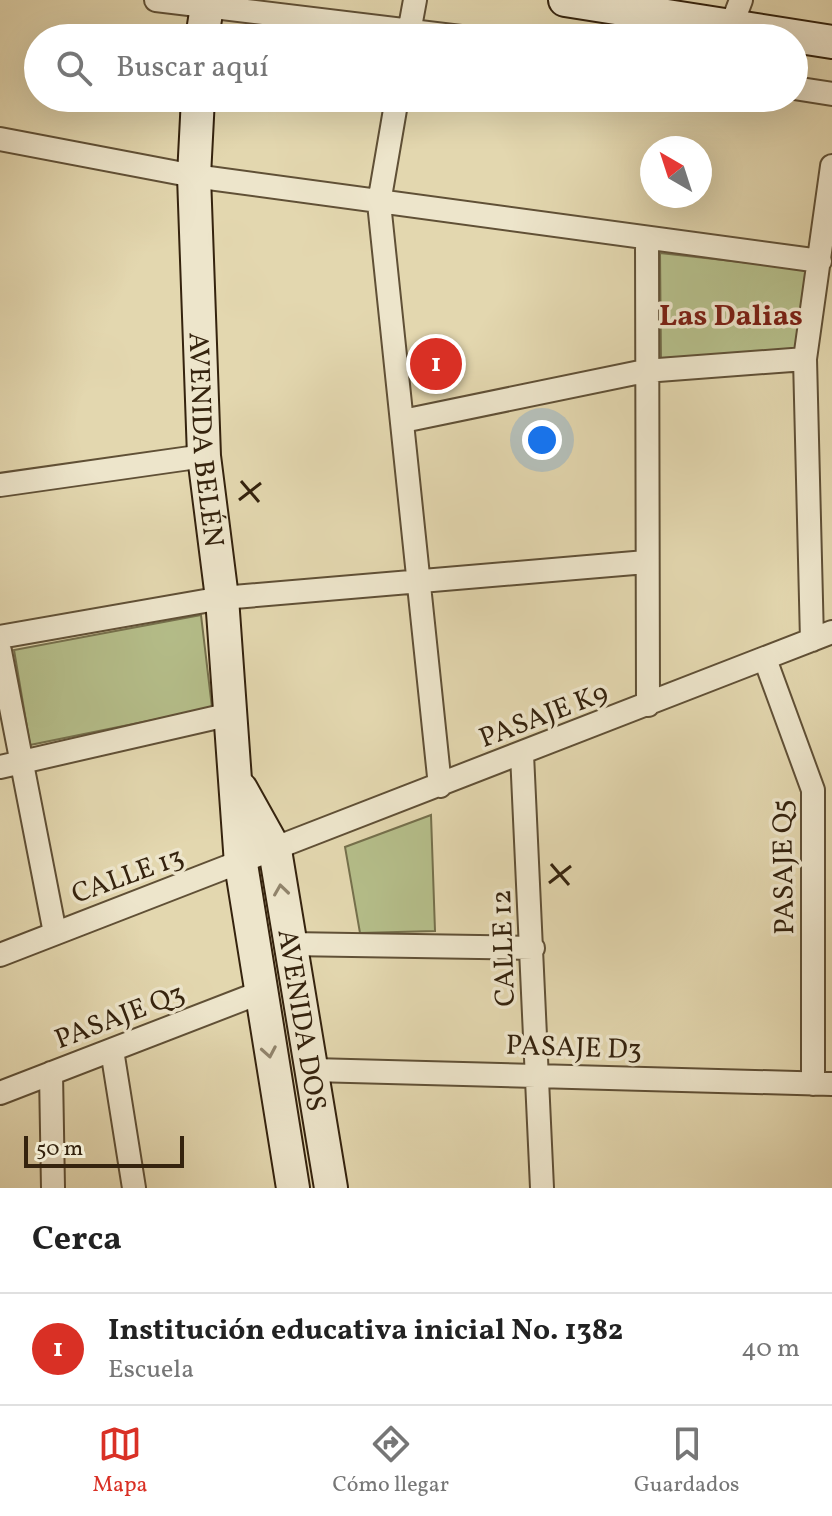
<!DOCTYPE html>
<html lang="es">
<meta charset="utf-8">
<style>
body{margin:0;font-family:Vollkorn,serif;background:#f6f6f6;color:#222}
.compass{position:absolute;left:640px;top:136px;width:72px;height:72px;border-radius:50%;background:#fff;box-shadow:0 8px 32px #0002;rotate:321deg}
.scale{position:absolute;left:24px;bottom:20px;width:160px;box-sizing:border-box;padding-left:8px;border:4px solid #35230e;border-top:0;font-size:22px;line-height:28px;white-space:nowrap;color:#35230e;-webkit-text-stroke:6px #ede5cb;paint-order:stroke}
.you{position:absolute;left:542px;top:440px;width:28px;height:28px;margin:-20px;border:6px solid #fff;border-radius:50%;background:#1a73e8;box-shadow:0 0 0 12px #1a73e833}
.badge{display:grid;place-items:center;width:52px;height:52px;border-radius:50%;background:#d93025;color:#fff;font-size:26px;font-weight:700}
.pin{position:absolute;translate:-50% -50%;border:4px solid #fff;box-shadow:0 2px 8px #0006}
.list{margin:0;padding:0;list-style:none}
h2{display:flex;justify-content:space-between;align-items:center;height:104px;margin:0;padding:0 32px;font-size:34px}
h2 small{font-size:26px;font-weight:400;color:#767676}
.list li{display:grid;grid-template-columns:52px 1fr auto;gap:24px;align-items:center;box-sizing:border-box;height:112px;padding:0 32px;border-top:2px solid #e0e0e0}
.list b{display:block;font-size:30px;white-space:nowrap}
.list p{margin:0;font-size:26px;white-space:nowrap;color:#767676}
.list em{font-size:26px;font-style:normal;color:#767676}
.icon{flex:none;width:44px;height:44px;fill:none;stroke:currentColor;stroke-width:2;stroke-linecap:round;stroke-linejoin:round}
.map{position:relative;flex:none;width:832px;height:1188px;overflow:hidden}
.search{position:absolute;background:#fff;box-shadow:0 8px 32px #0002;left:24px;right:24px;top:24px;height:88px;display:flex;align-items:center;gap:20px;box-sizing:border-box;padding:0 28px;border-radius:44px;color:#767676;font-size:30px}
.sheet{height:216px;background:#fff}
nav{display:flex;justify-content:space-around;align-items:center;box-sizing:border-box;height:112px;border-top:2px solid #e0e0e0;background:#fff;font-size:22px;color:#767676}
nav a{display:grid;justify-items:center;gap:4px}
nav .on{color:#d93025}
.map>svg:first-child{display:block}
</style>
<div class="map">
<svg width="832" height="1188" viewBox="0 0 832 1188">
<rect width="100%" height="100%" fill="#e3d7af"/>
<filter id="stains"><feTurbulence type="fractalNoise" baseFrequency=".0025" numOctaves="4"/><feColorMatrix values="0 0 0 0 .2 0 0 0 0 .09 0 0 0 0 .02 0 0 0 .5 -.17"/></filter>
<radialGradient id="worn" r=".72"><stop offset=".6" stop-color="#630" stop-opacity="0"/><stop offset="1" stop-color="#630" stop-opacity=".3"/></radialGradient>
<path fill="#b5be8a" stroke="#75704c" stroke-width="2" d="M660,253L806,269L795,352L661,360Z
M201,615L212,708L30,745L14,650Z
M431,815L435,931L360,933L345,847Z"/>
<g fill="none" stroke-linecap="round" stroke-linejoin="round">
<defs>
<path id="street" d="M156,0L469,38
M727,37L741,0
M408,38L415,0
M794,88L832,94
M397,98L379,203L440,786
M0,139L194,176L820,261
M647,238L648,705
M403,421L645,371L805,359
M0,485L204,456
M0,637L222,598L646,562
M812,640L805,359L832,166
M0,651L55,933
M765,659L813,790V1084
M522,754L542,1188
M0,767L231,714
M289,944L533,948
M0,955L832,632
M112,1050L134,1188
M313,1070L832,1084
M51,1073L53,1188
M0,1093L259,993"/>
<g id="secondary">
<path d="M565,0L832,42"/>
<path d="M202,38L208,0"/>
<path id="s1" d="M198,98L194,176L204,456L222,598L241,864L293,1188"/>
<path id="s2" d="M241,789L275,850L331,1188"/>
</g>
</defs>
<use href="#street" stroke="#605036" stroke-width="26"/>
<use href="#secondary" stroke="#35230e" stroke-width="36"/>
<use href="#street" stroke="#ede5cb" stroke-width="22"/>
<use href="#secondary" stroke="#ede5cb" stroke-width="32"/>
</g>
<defs><path id="oneway-chevron" d="M-2-3.5L2.5 0L-2 3.5" fill="none" stroke-width="1.6" stroke-linecap="round" stroke-linejoin="round" transform="scale(2)"/></defs>
<g stroke="#91846c">
<use href="#oneway-chevron" transform="translate(281 890) rotate(-98)"/>
<use href="#oneway-chevron" transform="translate(269 1052) rotate(80)"/>
</g>
<path fill="none" stroke="#35230e" stroke-width="3" d="M241,481L259,502M239,500L261,483M551,864L569,885M549,883L571,866"/>
<g text-anchor="middle" stroke-width="7" stroke-linejoin="round" paint-order="stroke">
<g font-size="28" fill="#35230e" stroke="#ede5cb">
<text dy="10" stroke="none"><textPath href="#s1" startOffset="342">AVENIDA BELÉN</textPath></text>
<text transform="translate(543 714) rotate(-21)" y="10">PASAJE K9</text>
<text transform="translate(782 867) rotate(-91)" y="10">PASAJE Q5</text>
<text transform="translate(127 874) rotate(-20)" y="10">CALLE 13</text>
<text transform="translate(502 948) rotate(-92)" y="10">CALLE 12</text>
<text transform="translate(119 1015) rotate(-21)" y="10">PASAJE Q3</text>
<text dy="10" stroke="none"><textPath href="#s2" startOffset="242">AVENIDA DOS</textPath></text>
<text transform="translate(574 1046) rotate(2)" y="10">PASAJE D3</text>
</g>
<g font-size="30" font-weight="bold" fill="#7a1f14" stroke="#ede5cb">
<text x="731" y="325">Las Dalias</text>
</g>
</g>
<rect width="100%" height="100%" filter="url(#stains)"/>
<rect width="100%" height="100%" fill="url(#worn)"/>
</svg>
<svg class="compass" viewBox="-18 -18 36 36"><path d="M0-13l5 13h-10z" fill="#e53935"/><path d="M0 13l5-13h-10z" fill="#767676"/></svg>
<div class="scale">50 m</div>
<div class="you"></div>
<div class="pin badge" style="left:436px;top:364px">1</div>
<div class="search"><svg class="icon" aria-label="search" viewBox="0 0 24 24"><circle cx="10" cy="10" r="6"/><path d="M15 15l6 6"/></svg>Buscar aquí</div>
</div>
<section class="sheet">
<h2>Cerca<small></small></h2>
<ul class="list">
<li><span class="badge">1</span><div><b>Institución educativa inicial No. 1382</b><p>Escuela</p></div><em>40 m</em></li>
</ul>
</section>
<nav>
<a class="on"><svg class="icon" aria-label="map" viewBox="0 0 24 24"><path d="M3 6l6-2 6 2 6-2v14l-6 2-6-2-6 2zM9 4v14M15 6v14"/></svg>Mapa</a>
<a><svg class="icon" aria-label="directions" viewBox="0 0 24 24"><path d="M12 3l9 9-9 9-9-9zM9 14v-3h6M13 9l2 2-2 2"/></svg>Cómo llegar</a>
<a><svg class="icon" aria-label="saved" viewBox="0 0 24 24"><path d="M7 4h10v16l-5-4-5 4z"/></svg>Guardados</a>
</nav>
